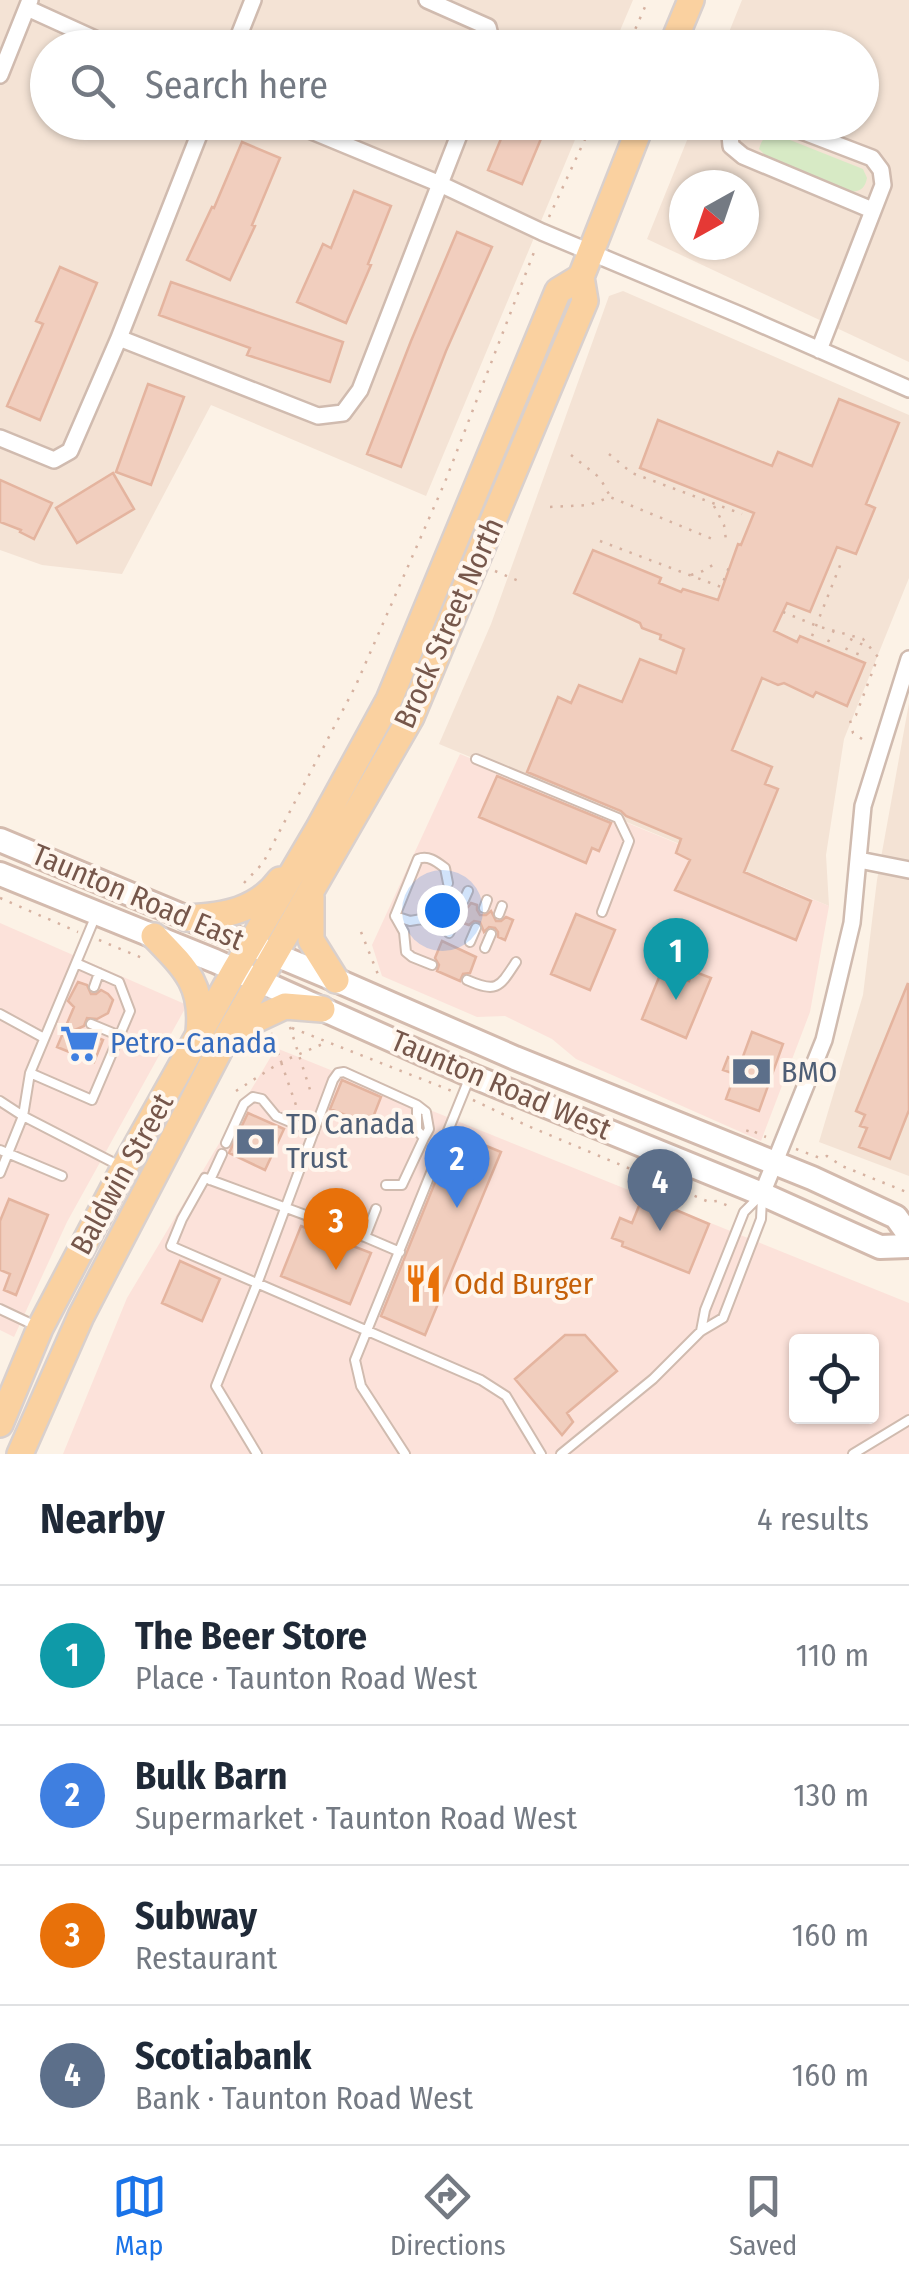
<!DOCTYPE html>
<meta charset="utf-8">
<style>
body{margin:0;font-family:"Fira Sans Condensed",sans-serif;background:#f6f6f7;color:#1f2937}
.controls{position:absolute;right:30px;bottom:30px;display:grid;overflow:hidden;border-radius:10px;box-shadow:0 2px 8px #0004}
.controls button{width:90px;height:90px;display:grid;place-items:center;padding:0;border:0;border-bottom:2px solid #e0e1e3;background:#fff;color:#1f2937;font:50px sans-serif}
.compass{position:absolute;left:669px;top:170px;width:90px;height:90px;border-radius:50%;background:#fff;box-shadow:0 2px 8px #0004;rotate:220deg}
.you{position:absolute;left:442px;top:910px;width:35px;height:35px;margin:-25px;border:8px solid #fff;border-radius:50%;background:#1a73e8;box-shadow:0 0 0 15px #1a73e833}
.badge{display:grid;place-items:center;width:65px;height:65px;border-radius:50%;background:#1a73e8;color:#fff;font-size:32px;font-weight:700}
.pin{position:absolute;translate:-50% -82px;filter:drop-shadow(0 2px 5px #0008)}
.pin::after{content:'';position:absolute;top:52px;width:35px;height:30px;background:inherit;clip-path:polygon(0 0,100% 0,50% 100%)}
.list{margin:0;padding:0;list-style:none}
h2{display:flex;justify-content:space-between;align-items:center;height:130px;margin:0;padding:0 40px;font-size:42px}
h2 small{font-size:32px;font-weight:400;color:#747a83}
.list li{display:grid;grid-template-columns:65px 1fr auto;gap:30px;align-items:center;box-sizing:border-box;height:140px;padding:0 40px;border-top:2px solid #e0e1e3}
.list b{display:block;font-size:38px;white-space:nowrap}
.list p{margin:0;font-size:32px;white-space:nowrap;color:#747a83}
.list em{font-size:32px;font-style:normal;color:#747a83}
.icon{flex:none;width:55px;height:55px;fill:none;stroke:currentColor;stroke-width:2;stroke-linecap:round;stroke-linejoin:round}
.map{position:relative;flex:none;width:909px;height:1454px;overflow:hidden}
.search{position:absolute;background:#fff;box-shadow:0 2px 8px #0004;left:30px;right:30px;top:30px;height:110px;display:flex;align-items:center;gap:25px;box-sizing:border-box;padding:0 35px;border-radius:55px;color:#747a83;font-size:38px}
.sheet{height:690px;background:#fff}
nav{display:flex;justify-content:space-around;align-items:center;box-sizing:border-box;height:140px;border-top:2px solid #e0e1e3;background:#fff;font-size:28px;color:#747a83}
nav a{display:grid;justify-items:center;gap:5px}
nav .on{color:#1a73e8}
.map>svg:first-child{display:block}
</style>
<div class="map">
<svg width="909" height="1454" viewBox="0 0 909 1454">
<rect width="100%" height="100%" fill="#fcf2e6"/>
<path fill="#f4e3d5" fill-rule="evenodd" d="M0,0H633L613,47L48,48V122L582,123L426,496L211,405L122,574L42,565L0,550Z
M742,0H909V362L647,239L694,123L862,122V48L723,47ZM684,185H744V245H684Z
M623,291L909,415V578L844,739L826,855L829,906L439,744L491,624L609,296Z
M909,703V1176L819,1142L863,995L877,880Z"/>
<path fill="#fce2da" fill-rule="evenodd" d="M460,754L829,906L810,1012L761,1141L576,1059L552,1039L505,1016L477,1017L382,976L372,945Z
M0,923L187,1005L67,1222L14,1337L0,1330Z
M276,1048L909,1303V1454H63L127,1298ZM796,1342H872V1416H796Z"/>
<path fill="#d7eac5" d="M775,134L863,169L867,178C865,188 861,191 851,192L767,157L759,149C762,139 765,135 775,134Z"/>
<path fill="#f1cebe" stroke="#e4b49f" stroke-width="2.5" d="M508,122H548L522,184L488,170Z
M242,142L280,158L252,225L255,226L230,280L187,260L212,207L214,208Z
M354,191L391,206L368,264L371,265L346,323L297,302L323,244L331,248Z
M457,232L492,247L446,351L401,467L367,454L411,341Z
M60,267L97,283L40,420L7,406L43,324L36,321Z
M171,282L343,342L330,382L247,355L250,348L159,315Z
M148,384L184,397L151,485L116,472Z
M839,399L899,423L866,504L875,508L856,554L837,547L810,612L787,603L774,631L797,642L800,636L865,663L847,706L816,692L813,697L784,683L778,685L762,678L732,750L772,767L765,784L778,789L744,872L811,901L796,940L675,890L690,860L676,853L681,839L626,816L621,811L527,772L558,697L571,703L579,685L622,702L640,659L676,673L684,649L660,639L661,635L642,628L640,623L574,593L593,550L661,578L659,583L681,592L683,589L718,600L738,544L741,545L754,513L640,468L658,420L772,466L778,452L812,466Z
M113,473L134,509L77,543L56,508Z
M0,480L52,503L34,539L20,532L21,530L0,522Z
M497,776L611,823L599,851L592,848L586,863L479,817Z
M447,892L457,897V904L462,907H468L471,903L477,905V910L480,915H486L491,911L496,921H501L506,917L513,920L505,940L498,937V932L495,928L489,927L484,932L480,922L474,921L469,925L463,923V917L459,913H453L449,917L439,913Z
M576,914L615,930L590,990L551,974Z
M442,941L476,957L470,973L463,974L460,981L437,971L439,965L435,958Z
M662,970L689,981L693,971L711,978L686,1038L642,1019Z
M78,982L87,985L91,994H96L101,990L108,994L113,1000L108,1013L97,1019L87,1018L84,1026L77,1029L103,1040L94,1062L57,1047L74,1007L68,1001Z
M908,983L909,1110L890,1159L859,1147L867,1128L860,1126L865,1115L856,1111Z
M752,1032L783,1044L759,1111L726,1099L735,1074L723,1070L728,1057L741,1062Z
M342,1080L381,1097L370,1125L330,1109Z
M248,1113L284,1129L265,1170L229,1153Z
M455,1133L501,1152L425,1335L381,1316Z
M643,1196L709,1224L689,1273L622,1246L623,1242L612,1238L620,1218L632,1223Z
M9,1199L48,1215L16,1295L4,1290L10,1274L0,1270V1221Z
M301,1226L371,1253L350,1304L281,1276Z
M180,1261L220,1279L202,1321L162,1303Z
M565,1335H585L617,1371L567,1413L573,1422L562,1435L515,1379Z"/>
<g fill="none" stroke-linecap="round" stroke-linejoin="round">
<defs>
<path id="lane" d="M476,759L618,818L629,841L602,912
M464,900L468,891
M484,908L487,900
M499,914L502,906
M395,916L404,932L406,952L412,957L432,965
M430,924L422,919L410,921L395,916L418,859C429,855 437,862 445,868L448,883
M449,933L456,920
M470,942L476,928
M485,948L491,934
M467,980C497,993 499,988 516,962
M94,987L99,973
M0,1014L44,1038
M91,1024L120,1036
M30,1073L92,1100L130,1011L119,982L76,963L96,915
M0,1101L23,1116L120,1166
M417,1105L426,1112L429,1129L424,1138
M226,1143L244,1104L253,1097L262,1099L276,1116L314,1132
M0,1150L62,1176
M0,1173L23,1116L30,1073L76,963
M210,1180L222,1154
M365,1237L376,1209
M400,1252L365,1237L205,1178L182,1219L171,1246L481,1380L506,1396L541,1454
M0,1309L36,1326
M701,1331L705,1310L744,1212L759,1197
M257,1454L216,1386L257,1284L333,1080L338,1073L344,1072L417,1105V1130L424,1138L402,1185H386
M405,1454L361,1386L355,1360L469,1079
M561,1454L653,1379L701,1331L723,1318L761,1219L762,1198
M853,1454L909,1420"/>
<path id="street" d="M427,0L488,27L493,48
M27,8L115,48
M234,48L253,0
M0,75L30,0
M204,122L119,338L318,416L343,413L360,390L464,122
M290,122L440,184L542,232L740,315L909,389
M738,122L730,135L731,146L743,156L872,210
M778,122L872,158L881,170L883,185L819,350
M0,438L54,460L70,451L119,338
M859,860L909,870
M762,1194L824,1040L852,923L863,806L909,659"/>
<path id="secondary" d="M0,840L336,980L515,1058L812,1178L896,1217L909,1235
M0,874L215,961L470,1075L762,1194L880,1247L909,1246"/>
<path id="primary" d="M671,48L691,0
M311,897V940L336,980
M187,918C224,916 257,911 280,880
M154,936C185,968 204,985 199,1032
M232,1039L253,1021L285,1006L322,1009
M0,1424L40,1328L124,1168L235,970L319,828L389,700L558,291L581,277
M20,1454L81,1316L220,1049L411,717L585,301L581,277L642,122"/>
</defs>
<use href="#lane" stroke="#d0bbaf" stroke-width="12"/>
<use href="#street" stroke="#d0bbaf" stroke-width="20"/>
<use href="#secondary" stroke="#d3baad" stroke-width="28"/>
<use href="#primary" stroke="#d9d0cd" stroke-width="30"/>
<path stroke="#d6b2a1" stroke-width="2.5" stroke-dasharray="2.5 8" stroke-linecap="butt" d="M627,48L648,0
M549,217L593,122
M609,454L632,473L742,514
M571,455L600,478L610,496
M714,506L724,525L726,540
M550,507L589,505L610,497L715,540
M600,541L721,587L729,567
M495,571L521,582
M691,575L703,571L716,563
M783,612L817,626L863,639L878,657L856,715L850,720L853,733L862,739
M812,636L843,558
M828,642L834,630
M846,650L852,638
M857,655L863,639
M244,883L263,863L356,685L445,482L536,247
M0,898L78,932
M361,932L379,977
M99,940L147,960
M290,1027L312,1096
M292,1028L452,1091
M271,1033L298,1111
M236,1091L281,1062L325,1043
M473,1100L528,1126L709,1202L717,1201L733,1208
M747,1132L748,1129L766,1137
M796,1149L820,1158L827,1156L842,1166L909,1193"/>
<use href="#lane" stroke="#fff" stroke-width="8"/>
<use href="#street" stroke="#fff" stroke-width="15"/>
<use href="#secondary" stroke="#fff" stroke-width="22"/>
<use href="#primary" stroke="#fad1a0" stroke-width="25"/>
</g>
<defs>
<symbol id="supermarket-bare" viewBox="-9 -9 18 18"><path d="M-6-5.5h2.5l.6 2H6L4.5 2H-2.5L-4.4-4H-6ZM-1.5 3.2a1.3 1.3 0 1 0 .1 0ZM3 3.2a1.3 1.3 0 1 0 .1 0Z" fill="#3f7fe0" stroke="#fff6ed" stroke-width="2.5" paint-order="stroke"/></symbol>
<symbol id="bank-bare" viewBox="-9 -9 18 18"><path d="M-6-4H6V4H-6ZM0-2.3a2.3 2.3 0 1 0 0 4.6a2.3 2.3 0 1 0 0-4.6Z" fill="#5c6f8a" stroke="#fff6ed" stroke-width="2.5" paint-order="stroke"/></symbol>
<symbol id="restaurant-bare" viewBox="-9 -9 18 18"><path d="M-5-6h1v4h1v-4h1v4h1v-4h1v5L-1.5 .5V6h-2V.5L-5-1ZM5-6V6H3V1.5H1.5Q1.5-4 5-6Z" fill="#e8710a" stroke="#fff6ed" stroke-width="2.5" paint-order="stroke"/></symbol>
</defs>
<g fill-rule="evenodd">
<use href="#supermarket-bare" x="52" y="1016" width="55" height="55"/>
<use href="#bank-bare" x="724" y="1044" width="55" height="55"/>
<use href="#bank-bare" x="228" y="1114" width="55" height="55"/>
<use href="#restaurant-bare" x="396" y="1256" width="55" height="55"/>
</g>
<g text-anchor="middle" stroke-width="8" stroke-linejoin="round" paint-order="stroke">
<g font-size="30" fill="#76574b" stroke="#fff6ed">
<text transform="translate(449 623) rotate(-66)" y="10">Brock Street North</text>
<text transform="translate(138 897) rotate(23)" y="10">Taunton Road East</text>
<text transform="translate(501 1085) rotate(23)" y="10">Taunton Road West</text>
<text transform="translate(122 1174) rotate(-61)" y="10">Baldwin Street</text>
</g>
<g font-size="30" fill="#366cbe" stroke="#fff6ed" text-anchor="start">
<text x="110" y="1053">Petro-Canada</text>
</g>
<g font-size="30" fill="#4e5e75" stroke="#fff6ed" text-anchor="start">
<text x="781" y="1082">BMO</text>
<text x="286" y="1134">TD Canada<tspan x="286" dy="34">Trust</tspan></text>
</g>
<g font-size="30" fill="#c56008" stroke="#fff6ed" text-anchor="start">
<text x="454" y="1294">Odd Burger</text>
</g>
</g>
</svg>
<div class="controls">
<button><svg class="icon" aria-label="locate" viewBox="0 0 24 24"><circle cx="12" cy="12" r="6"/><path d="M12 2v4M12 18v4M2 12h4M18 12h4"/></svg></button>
</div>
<svg class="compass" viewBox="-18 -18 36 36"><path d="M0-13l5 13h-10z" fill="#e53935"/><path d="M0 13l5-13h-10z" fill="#747a83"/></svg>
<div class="you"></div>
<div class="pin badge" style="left:676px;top:1000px;background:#0f9aa8">1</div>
<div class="pin badge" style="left:457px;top:1208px;background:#3f7fe0">2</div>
<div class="pin badge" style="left:336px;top:1270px;background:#e8710a">3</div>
<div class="pin badge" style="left:660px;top:1231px;background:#5c6f8a">4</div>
<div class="search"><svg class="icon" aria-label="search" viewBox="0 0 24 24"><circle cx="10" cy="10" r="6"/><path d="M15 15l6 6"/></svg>Search here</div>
</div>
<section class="sheet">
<h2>Nearby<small>4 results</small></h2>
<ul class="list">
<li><span class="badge" style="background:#0f9aa8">1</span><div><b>The Beer Store</b><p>Place · Taunton Road West</p></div><em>110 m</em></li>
<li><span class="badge" style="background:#3f7fe0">2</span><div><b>Bulk Barn</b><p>Supermarket · Taunton Road West</p></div><em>130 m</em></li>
<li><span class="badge" style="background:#e8710a">3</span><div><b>Subway</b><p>Restaurant</p></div><em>160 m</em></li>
<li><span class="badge" style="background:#5c6f8a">4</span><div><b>Scotiabank</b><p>Bank · Taunton Road West</p></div><em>160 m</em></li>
</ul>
</section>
<nav>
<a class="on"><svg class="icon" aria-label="map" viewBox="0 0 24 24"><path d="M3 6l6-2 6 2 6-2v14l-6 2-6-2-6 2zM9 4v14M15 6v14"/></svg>Map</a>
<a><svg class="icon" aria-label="directions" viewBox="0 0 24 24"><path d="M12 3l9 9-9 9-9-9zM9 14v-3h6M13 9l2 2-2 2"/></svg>Directions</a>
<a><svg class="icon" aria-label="saved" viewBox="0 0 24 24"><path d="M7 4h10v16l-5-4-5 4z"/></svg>Saved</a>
</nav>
